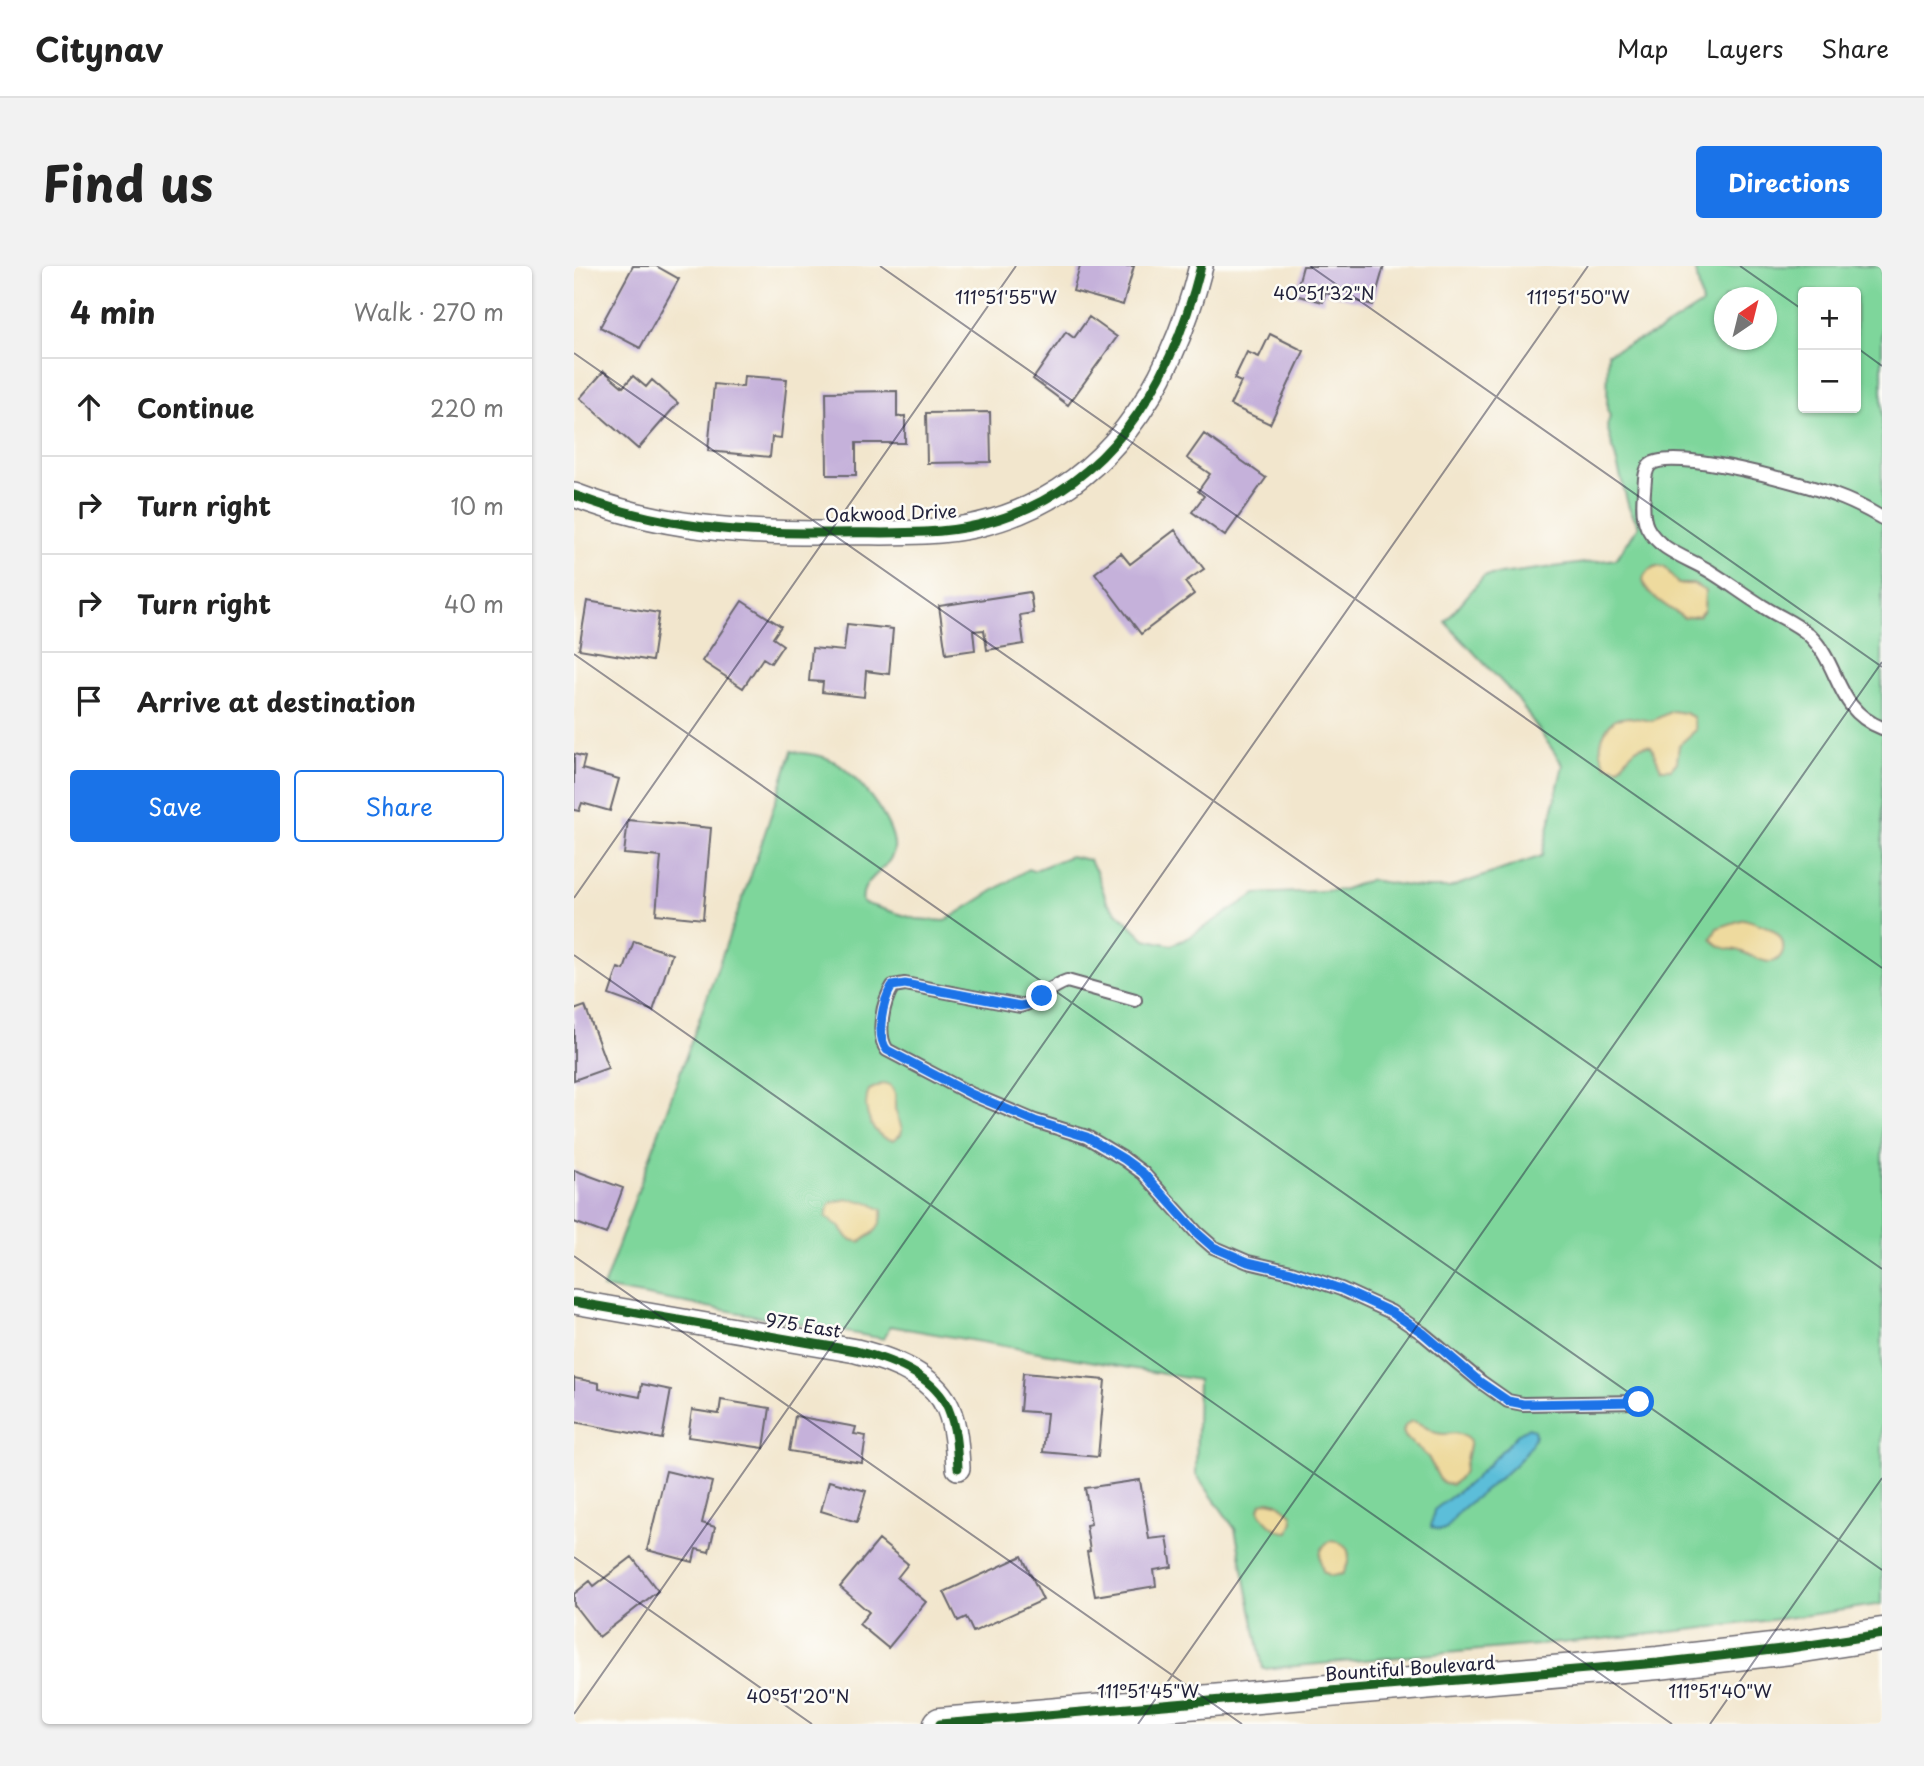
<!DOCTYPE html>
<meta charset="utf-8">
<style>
body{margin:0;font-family:"Playpen Sans",sans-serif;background:#f2f2f2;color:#222}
.controls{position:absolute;right:21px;top:21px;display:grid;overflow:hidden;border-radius:7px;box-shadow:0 2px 5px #0004}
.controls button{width:63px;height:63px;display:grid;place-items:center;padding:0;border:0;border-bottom:2px solid #e0e0e0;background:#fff;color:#222;font:35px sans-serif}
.compass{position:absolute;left:1140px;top:21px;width:63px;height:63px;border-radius:50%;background:#fff;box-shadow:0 2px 5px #0004;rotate:35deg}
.stop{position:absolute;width:21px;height:21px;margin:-16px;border:5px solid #1a73e8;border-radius:50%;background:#fff}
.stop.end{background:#1a73e8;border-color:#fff;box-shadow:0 2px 7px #0008}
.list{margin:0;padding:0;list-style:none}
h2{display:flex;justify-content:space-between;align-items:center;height:91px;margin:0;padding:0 28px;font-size:30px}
h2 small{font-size:23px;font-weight:400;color:#767676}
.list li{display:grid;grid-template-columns:46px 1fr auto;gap:21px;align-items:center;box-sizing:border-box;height:98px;padding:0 28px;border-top:2px solid #e0e0e0}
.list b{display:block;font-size:26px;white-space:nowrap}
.list em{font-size:23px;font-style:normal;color:#767676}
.actions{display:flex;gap:14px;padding:21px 28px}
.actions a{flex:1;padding:16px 0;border:2px solid #1a73e8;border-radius:7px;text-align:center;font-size:24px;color:#1a73e8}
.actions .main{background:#1a73e8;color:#fff}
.icon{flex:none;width:38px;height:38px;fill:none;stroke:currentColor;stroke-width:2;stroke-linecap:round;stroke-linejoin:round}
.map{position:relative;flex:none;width:1308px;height:1458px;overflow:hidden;border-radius:7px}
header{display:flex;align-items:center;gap:42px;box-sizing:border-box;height:98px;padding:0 35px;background:#fff;border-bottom:2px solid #e0e0e0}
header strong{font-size:33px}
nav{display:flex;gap:38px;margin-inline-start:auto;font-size:24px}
.intro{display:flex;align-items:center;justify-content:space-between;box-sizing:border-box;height:168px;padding:0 42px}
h1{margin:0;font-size:49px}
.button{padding:18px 32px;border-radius:7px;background:#1a73e8;color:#fff;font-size:24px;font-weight:700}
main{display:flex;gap:42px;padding:0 42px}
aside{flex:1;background:#fff;border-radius:7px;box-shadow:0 2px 5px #0004}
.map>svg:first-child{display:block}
</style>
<header>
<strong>Citynav</strong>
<nav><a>Map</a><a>Layers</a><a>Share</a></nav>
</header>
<div class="intro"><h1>Find us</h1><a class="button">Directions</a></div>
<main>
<aside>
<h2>4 min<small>Walk · 270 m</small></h2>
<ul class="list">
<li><svg class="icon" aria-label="ahead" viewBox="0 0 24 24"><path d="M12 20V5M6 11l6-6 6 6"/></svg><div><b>Continue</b></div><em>220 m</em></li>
<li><svg class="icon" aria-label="right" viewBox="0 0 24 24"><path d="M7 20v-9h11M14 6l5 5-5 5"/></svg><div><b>Turn right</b></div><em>10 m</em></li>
<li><svg class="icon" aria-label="right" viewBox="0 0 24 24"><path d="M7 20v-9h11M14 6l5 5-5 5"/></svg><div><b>Turn right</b></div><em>40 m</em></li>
<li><svg class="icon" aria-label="arrive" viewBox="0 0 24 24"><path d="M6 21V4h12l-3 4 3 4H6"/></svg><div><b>Arrive at destination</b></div></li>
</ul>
<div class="actions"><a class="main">Save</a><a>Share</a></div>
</aside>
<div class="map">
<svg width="1308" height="1458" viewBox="0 0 1308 1458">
<rect width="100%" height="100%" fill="#fdfcf7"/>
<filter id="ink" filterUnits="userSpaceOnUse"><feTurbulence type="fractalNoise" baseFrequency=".0143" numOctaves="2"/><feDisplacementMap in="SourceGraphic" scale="14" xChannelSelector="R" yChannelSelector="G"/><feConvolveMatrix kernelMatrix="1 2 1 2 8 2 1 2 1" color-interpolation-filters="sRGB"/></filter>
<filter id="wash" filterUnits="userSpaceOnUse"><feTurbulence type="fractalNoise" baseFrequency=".00686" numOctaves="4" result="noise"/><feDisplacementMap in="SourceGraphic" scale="28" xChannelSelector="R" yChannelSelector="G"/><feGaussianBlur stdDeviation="1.57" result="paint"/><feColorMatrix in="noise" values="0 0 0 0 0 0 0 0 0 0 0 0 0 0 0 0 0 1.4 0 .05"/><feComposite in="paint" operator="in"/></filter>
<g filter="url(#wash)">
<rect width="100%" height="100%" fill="#f2e6cd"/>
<path fill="#7ed69b" stroke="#507c6b" stroke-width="2" fill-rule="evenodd" d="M1121,0H1308V1338C1103,1371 896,1384 689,1403L661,1263L622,1208L624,1114L316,1060L310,1073L29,1022L179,603L218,485C229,488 245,488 255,493C278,502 323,557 320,583C317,605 284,612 289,637L342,653L371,655L454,603L459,605L496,590L515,594L522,605L533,636L571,673L597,679L612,673L682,628L768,624L796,614L848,622H875L968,590L989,499L942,431L871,356L910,310L1042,293L1065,260L1055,242L1033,160L1036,150L1033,143L1034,87L1084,66L1128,38ZM1229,26H1282V142H1229ZM1150,32H1192V74H1150Z"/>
<path fill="#eeda9e" stroke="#887e6c" stroke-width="2" d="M1083,300L1091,301L1104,318H1119L1131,325L1130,344L1125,350L1110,352C1096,342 1045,315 1083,300Z
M1098,445L1111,447L1119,451L1122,464L1105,479L1103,496L1097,503H1087L1077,480C1060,477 1055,492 1044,502L1032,499C1022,482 1027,466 1041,453L1055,451L1078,455Z
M1170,653C1184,657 1213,664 1209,685C1208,689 1204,695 1198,696C1187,697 1172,686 1162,684C1156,683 1151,683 1146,680C1142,678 1140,677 1137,673L1143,662Z
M310,817L316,819L321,827V843L328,863L327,868L320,874C297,872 287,843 295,824Z
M272,933L294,936L308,944C309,961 299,969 285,976L275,973L267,962L252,951L255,938Z
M837,1155C848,1156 853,1164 863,1167C878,1171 881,1161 896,1175L889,1208L878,1219L867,1216L854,1191L832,1172L829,1166L831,1160Z
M695,1235L704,1237L718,1248L719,1255L715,1266C702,1267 689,1254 685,1243L687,1237Z
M755,1275C777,1275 779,1291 769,1308L757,1310L749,1305C745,1292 744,1283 755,1275Z"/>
<path fill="#5bbed9" stroke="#3e708a" stroke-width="2" d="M955,1161L960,1164L961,1168C957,1194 905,1227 885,1246C880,1250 877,1258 872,1262C867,1266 862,1263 857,1261L860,1244L900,1213L945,1167Z"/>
<g id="blocks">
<path fill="#c5b1da" d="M59,0H82L105,13L66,82L26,61Z
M506,0H560L549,39L499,25Z
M729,0H810L799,39L751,27L749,36L721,29Z
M515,51L543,71L494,139L459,113L492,66L500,72Z
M696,68L730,85L696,158L656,139L667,116L660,113L673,86L685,91Z
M30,105L49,121L59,110L72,121L78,114L104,137L64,183L6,132Z
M170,110L213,113L207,172L198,171L196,191L134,185L140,118L169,121Z
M323,125V151L331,150V177H282V209H253L252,126Z
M416,146L417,196L353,197L352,147Z
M630,168L692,212L651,270L618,246L630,230L624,225L636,208L613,192Z
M601,264L630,303L611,316L620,328L567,368L521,307L547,287L556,298Z
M456,326L459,347L446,349L450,378L413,384L410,364L399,365L401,384L372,388L365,340Z
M13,335L85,347L78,395L5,383Z
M168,335L207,360L199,372L209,379L197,397L189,392L169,422L128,395Z
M273,358L319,363L315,408L292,405L290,431L248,426L249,416L235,415L238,382L270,385Z
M0,488L11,491L8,503L45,513L36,545L8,537L5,545L0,544Z
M54,554L137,562L129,653L82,648L87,591L50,588Z
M60,675L98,688L79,745L35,729L44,702L50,704Z
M11,740L34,802L0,814V744Z
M0,904L49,922L32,968L0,956Z
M449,1107L531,1114L524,1191L469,1186L473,1147L446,1145Z
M0,1112L25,1117V1123L66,1131L68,1118L97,1124L88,1173L0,1156Z
M147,1134L196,1142L190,1182L114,1171L118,1144L145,1148Z
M221,1150L282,1161L280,1168L292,1170L288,1197L215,1185Z
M92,1205L138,1216L128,1257L141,1261L135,1286L122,1283L119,1296L73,1284Z
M566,1214L575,1273L593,1271L598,1301L580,1304L582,1320L521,1330L513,1286L516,1285L512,1259L517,1258L511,1222Z
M255,1215L292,1225L283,1256L247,1245Z
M305,1274L334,1298L323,1312L352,1336L314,1382L285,1358L295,1346L266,1321Z
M448,1290L469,1334L399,1366L392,1351L384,1355L370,1326Z
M58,1291L84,1325L25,1371L0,1339V1328L16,1315L20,1320Z"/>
</g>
</g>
<g filter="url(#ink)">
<use href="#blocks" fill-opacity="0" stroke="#6b676e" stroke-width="2"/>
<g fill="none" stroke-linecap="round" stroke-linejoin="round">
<defs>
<path id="service" d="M1308,252C1293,243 1277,235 1260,229C1232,218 1096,180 1076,199C1070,205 1071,217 1070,225C1069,236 1068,250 1073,261C1085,285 1117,293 1137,306C1155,317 1172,330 1190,341C1205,351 1222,357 1235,369C1267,399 1260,443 1308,462
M561,734L493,715C475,721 464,736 446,740L331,718L319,720C309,735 302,769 313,784L397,828L461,855L513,871L550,893L569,907L623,967L639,981L674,996L717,1006L767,1023L817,1046L848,1067L907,1116L934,1135L949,1138L1065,1136"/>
<path id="minor" d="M0,229C86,262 169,268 261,267C308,266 358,270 404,259C532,229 597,120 627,0
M0,1036L282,1085C315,1093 359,1108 374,1142C382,1161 383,1182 384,1202"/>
<path id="secondary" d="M366,1458L1084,1397L1216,1382L1308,1368"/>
</defs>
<use href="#service" stroke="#6b676e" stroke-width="16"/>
<use href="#minor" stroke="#6b676e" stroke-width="26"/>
<use href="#secondary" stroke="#6b676e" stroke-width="35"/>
<use href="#service" stroke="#fff" stroke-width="12"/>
<use href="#minor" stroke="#fff" stroke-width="23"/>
<use href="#secondary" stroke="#fff" stroke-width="32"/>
<defs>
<path id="cycleway" d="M0,229C86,262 169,268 261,267C308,266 358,270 404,259C532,229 597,120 627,0
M0,1036L282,1085C315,1093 359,1108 374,1142C382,1161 383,1182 384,1202
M366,1458L1084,1397L1216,1382L1308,1368"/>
</defs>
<use href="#cycleway" stroke="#fdfcf7" stroke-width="13"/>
<use href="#cycleway" stroke="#1b5e20" stroke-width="9"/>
</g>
</g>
<g fill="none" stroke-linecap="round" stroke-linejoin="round" filter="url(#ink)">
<path stroke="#1a73e8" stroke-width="9" d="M468,730L457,738L446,740L331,718L318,720C309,735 301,769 313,784L397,828L461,855L513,871L550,893L569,907L623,967L639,981L674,996L717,1006L767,1023L817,1046L849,1067L906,1116L934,1135L949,1138L1065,1136"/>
</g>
<path fill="none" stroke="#22223b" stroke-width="2" stroke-opacity="0.45" d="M306,0L1308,702M736,0L1308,401M1166,0L1229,44M1282,81L1308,100M0,87L1308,1003M0,388L1308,1304M0,632L442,0M0,689L1098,1458M0,990L668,1458M0,1291L238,1458M0,1448L1014,0M564,1458L1308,396M1136,1458L1308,1212"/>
<g text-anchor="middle" stroke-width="5" stroke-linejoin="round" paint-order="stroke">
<g font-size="18" fill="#22223b" stroke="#fdfcf7">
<text transform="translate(317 248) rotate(-2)" y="6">Oakwood Drive</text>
<text transform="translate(229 1060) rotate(9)" y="6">975 East</text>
<text transform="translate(836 1403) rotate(-4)" y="6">Bountiful Boulevard</text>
</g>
</g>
<g font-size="18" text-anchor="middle" fill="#22223b" stroke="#fdfcf7" stroke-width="5" stroke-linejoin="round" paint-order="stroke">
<text x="750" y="34">40°51'32"N</text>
<text x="432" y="38">111°51'55"W</text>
<text x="1004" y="38">111°51'50"W</text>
<text x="574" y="1432">111°51'45"W</text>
<text x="1146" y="1432">111°51'40"W</text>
<text x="224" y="1437">40°51'20"N</text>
</g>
</svg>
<div class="controls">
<button>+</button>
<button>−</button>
</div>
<svg class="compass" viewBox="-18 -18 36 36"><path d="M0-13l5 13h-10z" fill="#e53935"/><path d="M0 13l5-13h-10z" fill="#767676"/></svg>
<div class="stop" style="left:1065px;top:1136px"></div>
<div class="stop end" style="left:468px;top:730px"></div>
</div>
</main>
